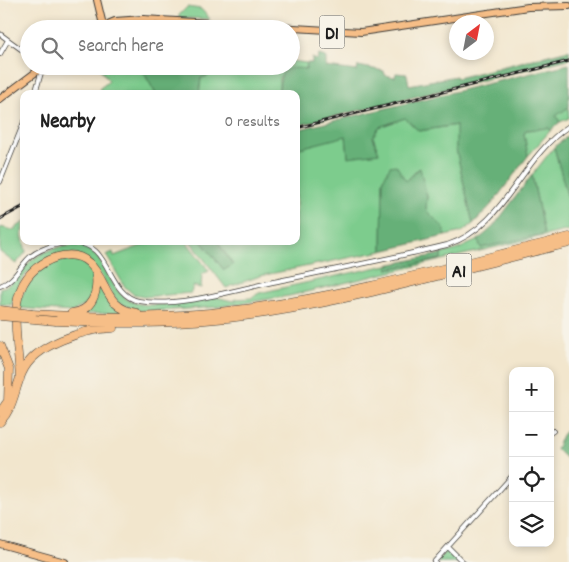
<!DOCTYPE html>
<meta charset="utf-8">
<style>
body{margin:0;font-family:Dekko,sans-serif;background:#f2f2f2;color:#222}
.controls{position:absolute;right:15px;bottom:15px;display:grid;overflow:hidden;border-radius:10px;box-shadow:0 2px 8px #0003}
.controls button{width:45px;height:45px;display:grid;place-items:center;padding:0;border:0;border-bottom:1px solid #e0e0e0;background:#fff;color:#222;font:25px sans-serif}
.compass{position:absolute;left:449px;top:15px;width:45px;height:45px;border-radius:50%;background:#fff;box-shadow:0 2px 8px #0003;rotate:32deg}
.list{margin:0;padding:0;list-style:none}
h2{display:flex;justify-content:space-between;align-items:center;height:65px;margin:0;padding:0 20px;font-size:21px}
h2 small{font-size:16px;font-weight:400;color:#767676}
.icon{flex:none;width:28px;height:28px;fill:none;stroke:currentColor;stroke-width:2;stroke-linecap:round;stroke-linejoin:round}
.map{position:relative;flex:none;width:569px;height:562px;overflow:hidden}
.search{position:absolute;background:#fff;box-shadow:0 2px 8px #0003;left:20px;top:20px;width:280px;height:55px;display:flex;align-items:center;gap:12px;box-sizing:border-box;padding:0 18px;border-radius:28px;color:#767676;font-size:19px}
.panel{position:absolute;background:#fff;box-shadow:0 2px 8px #0003;left:20px;top:90px;width:280px;height:155px;border-radius:10px}
.map>svg:first-child{display:block}
</style>
<div class="map">
<svg width="569" height="562" viewBox="0 0 569 562">
<rect width="100%" height="100%" fill="#f7f3e8"/>
<filter id="ink" filterUnits="userSpaceOnUse"><feTurbulence type="fractalNoise" baseFrequency=".02" numOctaves="2"/><feDisplacementMap in="SourceGraphic" scale="10" xChannelSelector="R" yChannelSelector="G"/><feConvolveMatrix kernelMatrix="1 2 1 2 8 2 1 2 1" color-interpolation-filters="sRGB"/></filter>
<filter id="wash" filterUnits="userSpaceOnUse"><feTurbulence type="fractalNoise" baseFrequency=".0096" numOctaves="4" result="noise"/><feDisplacementMap in="SourceGraphic" scale="20" xChannelSelector="R" yChannelSelector="G"/><feGaussianBlur stdDeviation="1.12" result="paint"/><feColorMatrix in="noise" values="0 0 0 0 0 0 0 0 0 0 0 0 0 0 0 0 0 1.4 0 .05"/><feComposite in="paint" operator="in"/></filter>
<g filter="url(#wash)">
<rect width="100%" height="100%" fill="#f2e6cd"/>
<path fill="#7dcc8d" stroke="#4c7454" d="M187,7L201,9L210,19L179,18V15Z
M145,21L162,24V29H102L122,22Z
M291,61L307,63L306,69L285,70L279,78V94H199L201,78L208,76L209,69L265,73L266,69H275L276,66H291Z
M98,66H140L156,94H103L99,89L109,81Z
M568,107L569,118L560,122L556,116Z
M405,118L419,131L457,125L456,149L473,224L462,232L445,236L443,227L426,210L427,196L419,168L406,181L383,180L382,251L260,276L226,288L190,241H201L224,270L233,265L217,241H296V149L346,135L348,156L379,153L373,137L379,127Z
M549,128L550,131L528,156L524,134L526,130Z
M554,147L569,202V230L289,296L217,307L171,310L138,311L118,303L100,274L75,253L27,273L20,283L11,305L0,304V288C15,285 20,271 31,261C41,252 56,247 69,246C107,242 104,288 130,301C151,311 191,299 213,297C220,297 228,301 236,301L235,299L251,298L259,293L387,265L388,269L441,259V254L456,250L478,240L481,248L544,234L532,175Z
M24,222L22,234L26,252L16,264L0,252V227L13,230Z
M154,241H186L209,271L202,274L201,288L193,286L191,293L143,297L133,294L125,287L106,255L113,252L114,256L119,254Z
M63,260C97,259 96,277 88,303L72,312L18,308C24,284 38,266 63,260Z
M99,287L113,307L124,313L78,314Z
M448,549L461,562H437Z"/>
<path fill="#66b078" stroke="#41664a" d="M569,50V59L296,126V94H279C280,71 282,66 306,69L307,63H312V58L317,60L319,55L326,57V67L357,71L358,66L384,71L385,75L395,77L396,73L407,74L409,85L456,76L457,78Z
M569,64V107L556,116L560,122L550,131L549,128L526,130L524,134L528,156L492,204L473,224L456,149V125L419,131L405,118L379,127L373,137L379,153L348,157L346,136L296,149V130Z
M140,66H198V68L209,69L208,76L201,78L199,94H156Z
M569,135V202L554,147Z
M396,165L406,181L420,168L427,196L426,210L443,227L445,236L382,251L383,180L390,166Z
M532,175L544,234L481,248L478,240L493,227Z
M201,241H217L233,265L224,270Z
M441,254V259L388,269L387,265Z
M569,427V462L556,449L562,435Z"/>
</g>
<g filter="url(#ink)">
<g fill="none" stroke-linecap="round" stroke-linejoin="round">
<defs>
<path id="minor" d="M0,34L29,55
M0,54L8,40
M35,94L43,66
M0,182L24,122
M0,286C13,282 18,270 27,260C37,249 57,243 72,243C111,240 106,295 139,301C178,308 235,290 273,282C331,270 390,259 447,245C506,226 520,158 569,126
M550,433L553,431
M448,547L463,562
M434,562L513,475"/>
<path id="primary" d="M97,0L103,25
M96,29L115,21L143,19L361,32L528,7L569,6
M0,99L44,66
M0,544L65,562"/>
<path id="motorway" d="M72,313C92,311 98,293 96,276
M32,314C100,318 169,319 236,310C349,296 459,264 569,237
M56,321C126,325 196,324 265,313C368,297 468,267 569,243
M0,346L9,369L8,402
M20,379C18,334 0,276 57,257C68,254 80,254 89,263C108,281 105,309 137,313
M0,412L10,398
M0,422C14,407 14,391 22,373C34,344 85,329 113,328"/>
</defs>
<use href="#minor" stroke="#3c3a37" stroke-width="5.5"/>
<use href="#primary" stroke="#3c3a37" stroke-width="8"/>
<use href="#motorway" stroke="#3c3a37" stroke-width="9"/>
<use href="#minor" stroke="#fff" stroke-width="4"/>
<use href="#primary" stroke="#f6be87" stroke-width="6"/>
<use href="#motorway" stroke="#f6be87" stroke-width="8"/>
<defs>
<path id="rail" d="M296,128L569,61
M0,219L24,206"/>
</defs>
<use href="#rail" stroke="#1c1c1c" stroke-width="3"/>
<use href="#rail" stroke="#f7f3e8" stroke-width="1" stroke-dasharray="4" stroke-linecap="butt"/>
<defs>
<path id="motorway-bridge" d="M0,310L32,314
M0,316L56,321"/>
</defs>
<use href="#motorway-bridge" stroke="#3c3a37" stroke-width="9" stroke-linecap="butt"/>
<use href="#motorway-bridge" stroke="#f6be87" stroke-width="8"/>
</g>
</g>
<g text-anchor="middle" stroke-width="4.5" stroke-linejoin="round" paint-order="stroke">
<g fill="#f7f3e8" stroke="#5e5c59" stroke-width="1">
<rect x="319.5" y="15.5" width="25" height="33" rx="4"/>
<rect x="446.5" y="253.5" width="25" height="33" rx="4"/>
</g>
<g font-size="19" font-weight="bold" fill="#1c1c1c">
<text x="332" y="39">D1</text>
<text x="459" y="277">A1</text>
</g>
</g>
</svg>
<div class="controls">
<button>+</button>
<button>−</button>
<button><svg class="icon" aria-label="locate" viewBox="0 0 24 24"><circle cx="12" cy="12" r="6"/><path d="M12 2v4M12 18v4M2 12h4M18 12h4"/></svg></button>
<button><svg class="icon" aria-label="layers" viewBox="0 0 24 24"><path d="M12 4l9 5-9 5-9-5zM3 14l9 5 9-5"/></svg></button>
</div>
<svg class="compass" viewBox="-18 -18 36 36"><path d="M0-13l5 13h-10z" fill="#e53935"/><path d="M0 13l5-13h-10z" fill="#767676"/></svg>
<div class="search"><svg class="icon" aria-label="search" viewBox="0 0 24 24"><circle cx="10" cy="10" r="6"/><path d="M15 15l6 6"/></svg>Search here</div>
<section class="panel">
<h2>Nearby<small>0 results</small></h2>
<ul class="list">
</ul>
</section>
</div>
